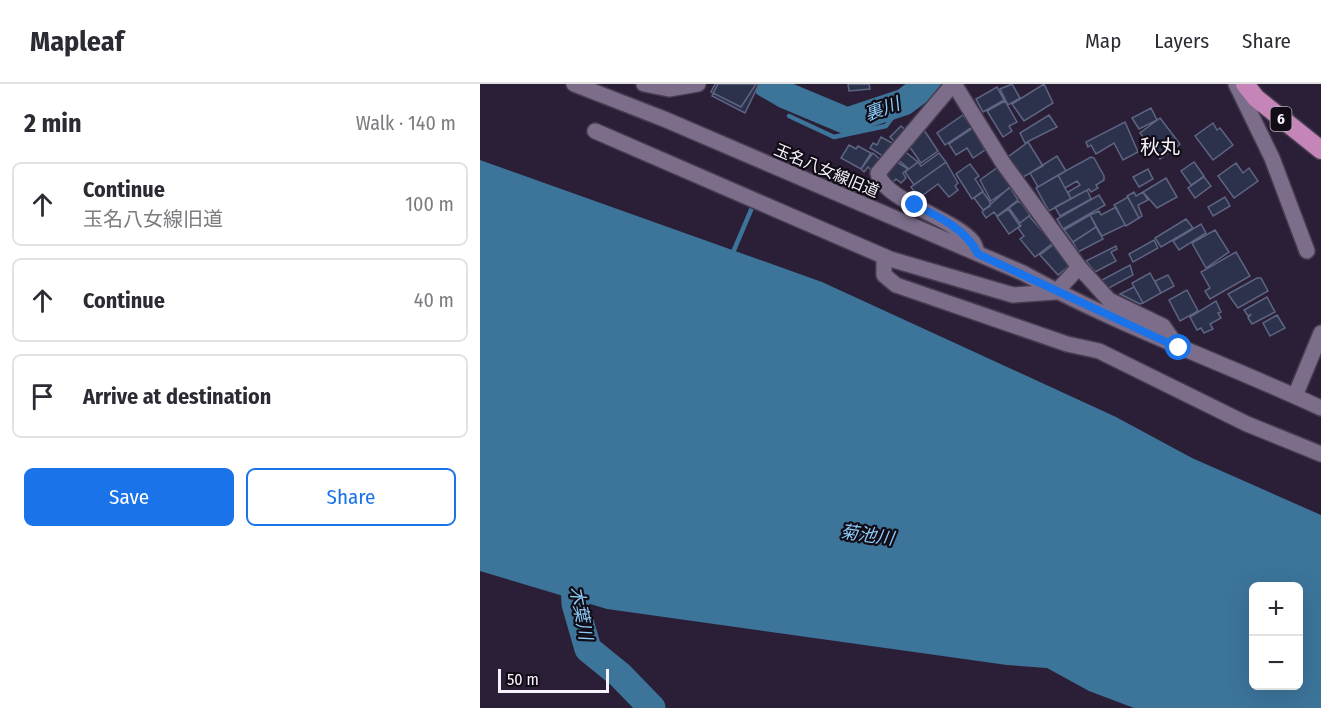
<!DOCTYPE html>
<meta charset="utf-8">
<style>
body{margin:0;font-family:"Fira Sans Condensed","Noto Sans JP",sans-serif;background:#f7f7f7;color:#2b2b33}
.controls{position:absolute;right:18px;bottom:18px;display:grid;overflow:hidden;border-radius:9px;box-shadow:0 6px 24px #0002}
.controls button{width:54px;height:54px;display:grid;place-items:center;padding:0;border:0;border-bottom:2px solid #e1e1e2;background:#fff;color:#2b2b33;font:30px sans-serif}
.scale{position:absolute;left:18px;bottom:15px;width:111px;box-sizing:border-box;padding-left:6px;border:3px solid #f7f3fd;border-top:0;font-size:16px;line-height:21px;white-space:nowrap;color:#f7f3fd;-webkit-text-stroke:4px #110c16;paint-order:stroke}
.stop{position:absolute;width:18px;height:18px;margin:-14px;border:4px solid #1a73e8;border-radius:50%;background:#fff}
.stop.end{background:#1a73e8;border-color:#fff;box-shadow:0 2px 6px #0008}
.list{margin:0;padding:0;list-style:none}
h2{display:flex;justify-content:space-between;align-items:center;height:78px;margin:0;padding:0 24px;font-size:26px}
h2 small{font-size:20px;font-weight:400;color:#7c7c81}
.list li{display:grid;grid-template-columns:39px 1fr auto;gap:18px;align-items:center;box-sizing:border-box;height:84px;margin:0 12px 12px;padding:0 12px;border:2px solid #e1e1e2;border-radius:9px}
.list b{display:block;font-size:22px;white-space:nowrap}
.list p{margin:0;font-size:20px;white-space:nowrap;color:#7c7c81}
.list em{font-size:20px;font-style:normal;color:#7c7c81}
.actions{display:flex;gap:12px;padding:18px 24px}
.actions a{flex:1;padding:14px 0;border:2px solid #1a73e8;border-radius:9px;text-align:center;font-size:21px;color:#1a73e8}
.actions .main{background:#1a73e8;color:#fff}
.icon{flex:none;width:33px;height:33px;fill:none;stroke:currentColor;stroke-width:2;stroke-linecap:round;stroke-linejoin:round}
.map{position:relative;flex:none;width:841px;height:624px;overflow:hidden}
header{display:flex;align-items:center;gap:36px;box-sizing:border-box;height:84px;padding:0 30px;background:#fff;border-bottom:2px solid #e1e1e2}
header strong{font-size:28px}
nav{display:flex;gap:33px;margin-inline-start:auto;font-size:21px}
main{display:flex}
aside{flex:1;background:#fff}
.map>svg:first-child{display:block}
</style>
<header>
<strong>Mapleaf</strong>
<nav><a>Map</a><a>Layers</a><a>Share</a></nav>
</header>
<main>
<aside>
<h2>2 min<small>Walk · 140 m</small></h2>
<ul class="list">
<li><svg class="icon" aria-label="ahead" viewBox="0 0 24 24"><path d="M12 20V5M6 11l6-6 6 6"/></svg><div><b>Continue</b><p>玉名八女線旧道</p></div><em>100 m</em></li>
<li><svg class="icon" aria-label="ahead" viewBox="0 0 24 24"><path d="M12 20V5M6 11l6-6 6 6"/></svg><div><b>Continue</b></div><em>40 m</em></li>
<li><svg class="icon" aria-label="arrive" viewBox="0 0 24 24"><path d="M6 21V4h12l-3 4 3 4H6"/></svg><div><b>Arrive at destination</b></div></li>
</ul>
<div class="actions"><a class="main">Save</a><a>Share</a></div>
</aside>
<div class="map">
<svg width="841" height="624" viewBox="0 0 841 624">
<rect width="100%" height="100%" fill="#2b1f37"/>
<path fill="#3c749a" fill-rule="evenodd" d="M0,76L342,198L636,333L712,374L841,431V624H654L609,607L567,584L527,581L127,525L0,487ZM818,502V602H774V502Z"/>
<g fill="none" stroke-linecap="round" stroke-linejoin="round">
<path stroke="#3c749a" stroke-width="4.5" d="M309,32L354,53L406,42L424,18
M254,166L271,126"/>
<path stroke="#3c749a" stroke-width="27" d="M286,0L305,11L367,37L424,18L448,0
M93,479L95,520L108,565L140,591L172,624"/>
</g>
<path fill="#2c324c" stroke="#5e6582" stroke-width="1.5" d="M235,0H276L261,23L231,8Z
M238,0H279L265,29L232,12Z
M368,0H389L390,5L369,7Z
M532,0L540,14L528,21L520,5Z
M564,0L573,19L544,37L532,20Z
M517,3L524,16L503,28L496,15Z
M525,17L537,38L529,42L532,47L523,53L507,27Z
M671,24L677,36L659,45L652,34Z
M483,31L492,43L465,61L457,49Z
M569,31L577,43L545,59L540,49Z
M680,34L700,60L680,75L660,49Z
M645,38L658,68L643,76L634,59L616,70L611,61L608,63L606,58Z
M733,39L737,46L740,44L753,61L733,76L715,52Z
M421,42L427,47L416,59L410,53Z
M493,44L505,66L493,74L487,64L476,71L469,60Z
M444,46L458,67L441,79L429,62L434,59L431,55Z
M401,53L414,60L406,74L390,64L393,59L397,61Z
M548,58L563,82L543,93L528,73Z
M369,61L376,65L378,62L391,69L381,85L361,74Z
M423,66L438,78L429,85L416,74Z
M393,69L402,77L393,88L388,83L384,88L381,85Z
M459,69L466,78L434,101L425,88L438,78L441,82Z
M577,72L586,87L558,103L550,89Z
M611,73L614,74L624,92V96L616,101L618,104L611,108L609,105L591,115L588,108L600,101L597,97L585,104L578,91Z
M412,75L428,85L423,89L426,94L421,99L416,95L412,99L405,93L408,89L404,86Z
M466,78L478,99L475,102L478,106L469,113L458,100L439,114L431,103Z
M714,78L724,92L711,101L701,87Z
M756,79L763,89L769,84L778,97L754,114L738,92Z
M490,80L499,92L495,95L503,107L492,115L476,90Z
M518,83L531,103L511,117L500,96Z
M668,85L673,95L659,103L653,93Z
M578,91L591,115L569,127L556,104Z
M724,93L731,102L715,114L708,104Z
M686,94L697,113L677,124L663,108Z
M530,103L538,116L517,132L514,128L506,134L502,128Z
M607,106L611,115L580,132L575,123Z
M503,108L510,118V122L503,126L494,114Z
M654,108L656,112L663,108L668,116L658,121L662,132L659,134L647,112Z
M619,111L625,121L583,145L577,135Z
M648,113L659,134L646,142L634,121Z
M745,113L750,122L733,132L728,123Z
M537,118H541L550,131L540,139L529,124Z
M636,123L645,141L622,152L610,131L619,127L621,131Z
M528,125L540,142L529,150L517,133Z
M610,131L616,143L593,158L584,146Z
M549,132L573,159L555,173L540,155L544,152L538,144L541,142L539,140Z
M706,135L713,144L681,163L675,154Z
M721,140L726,149L699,166L693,157Z
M616,143L623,155L598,168L593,158Z
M735,146L749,168L726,184L712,159Z
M674,156L678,164L653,178L649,170Z
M573,161L589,182L578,191L560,171Z
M636,162L637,165L631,168L636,177L615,188L606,177Z
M756,168L770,192L730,215L725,207L730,204L721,188Z
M650,181L653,191L627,205L622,196Z
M670,189L681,209L663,219L652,199Z
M688,191L694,202L681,209L675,197Z
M777,194H781L788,207L758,224L748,210Z
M654,203L663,219L660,220L640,210Z
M707,206L718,227L700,237L689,216Z
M787,213L795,228L772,240L768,234L771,230L768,232L764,226Z
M736,217L741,228L738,229L741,234L730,240L733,245L724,249L721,244L717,246L710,233Z
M797,231L805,244L790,252L783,239Z"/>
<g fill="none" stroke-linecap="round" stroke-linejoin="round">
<defs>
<path id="minor" d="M94,0L184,35L543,189C639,242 742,278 841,324
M164,0L189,5L218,0
M473,0L398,89C402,115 474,135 492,157C495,160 496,166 498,170
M474,0L523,79L599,183L629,216L683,242L697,262
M756,0L792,74L827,167
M115,47L410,175L533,211L576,208L599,183
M404,172V191L416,201L587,260L619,267L767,340L841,370
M815,312L841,249"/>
<path id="major" d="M765,0L776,14L841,66"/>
</defs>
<use href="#minor" stroke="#463c4f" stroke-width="18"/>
<use href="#major" stroke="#463c4f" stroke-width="21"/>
<use href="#minor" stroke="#7c6e8b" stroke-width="15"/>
<use href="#major" stroke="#c685b8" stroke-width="18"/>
</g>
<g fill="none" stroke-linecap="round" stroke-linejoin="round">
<path stroke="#1a73e8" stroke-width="8" d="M435,121C458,132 487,146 498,170L699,264"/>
</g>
<g text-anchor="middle" stroke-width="4.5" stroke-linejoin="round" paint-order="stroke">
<rect fill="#110c16" stroke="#b2aeb8" stroke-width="1.5" x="790.5" y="23" width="21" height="24" rx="4.5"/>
<g font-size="15" font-weight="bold" fill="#f7f3fd">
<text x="801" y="40">6</text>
</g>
<g font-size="16" fill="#f7f3fd" stroke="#110c16">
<text transform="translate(347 86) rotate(23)" y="6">玉名八女線旧道</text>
</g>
<g font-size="18" font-style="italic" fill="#8bcbf7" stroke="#110c16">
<text transform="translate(402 25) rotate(-20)" y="6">裏川</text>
<text transform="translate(387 451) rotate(8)" y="6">菊池川</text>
<text transform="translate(101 529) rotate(79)" y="6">木葉川</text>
</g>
<g font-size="20" fill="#f7f3fd" stroke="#110c16">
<text x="680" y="70">秋丸</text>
</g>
</g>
</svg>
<div class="controls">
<button>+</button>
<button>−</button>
</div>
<div class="scale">50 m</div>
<div class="stop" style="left:699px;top:264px"></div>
<div class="stop end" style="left:435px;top:121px"></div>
</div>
</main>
